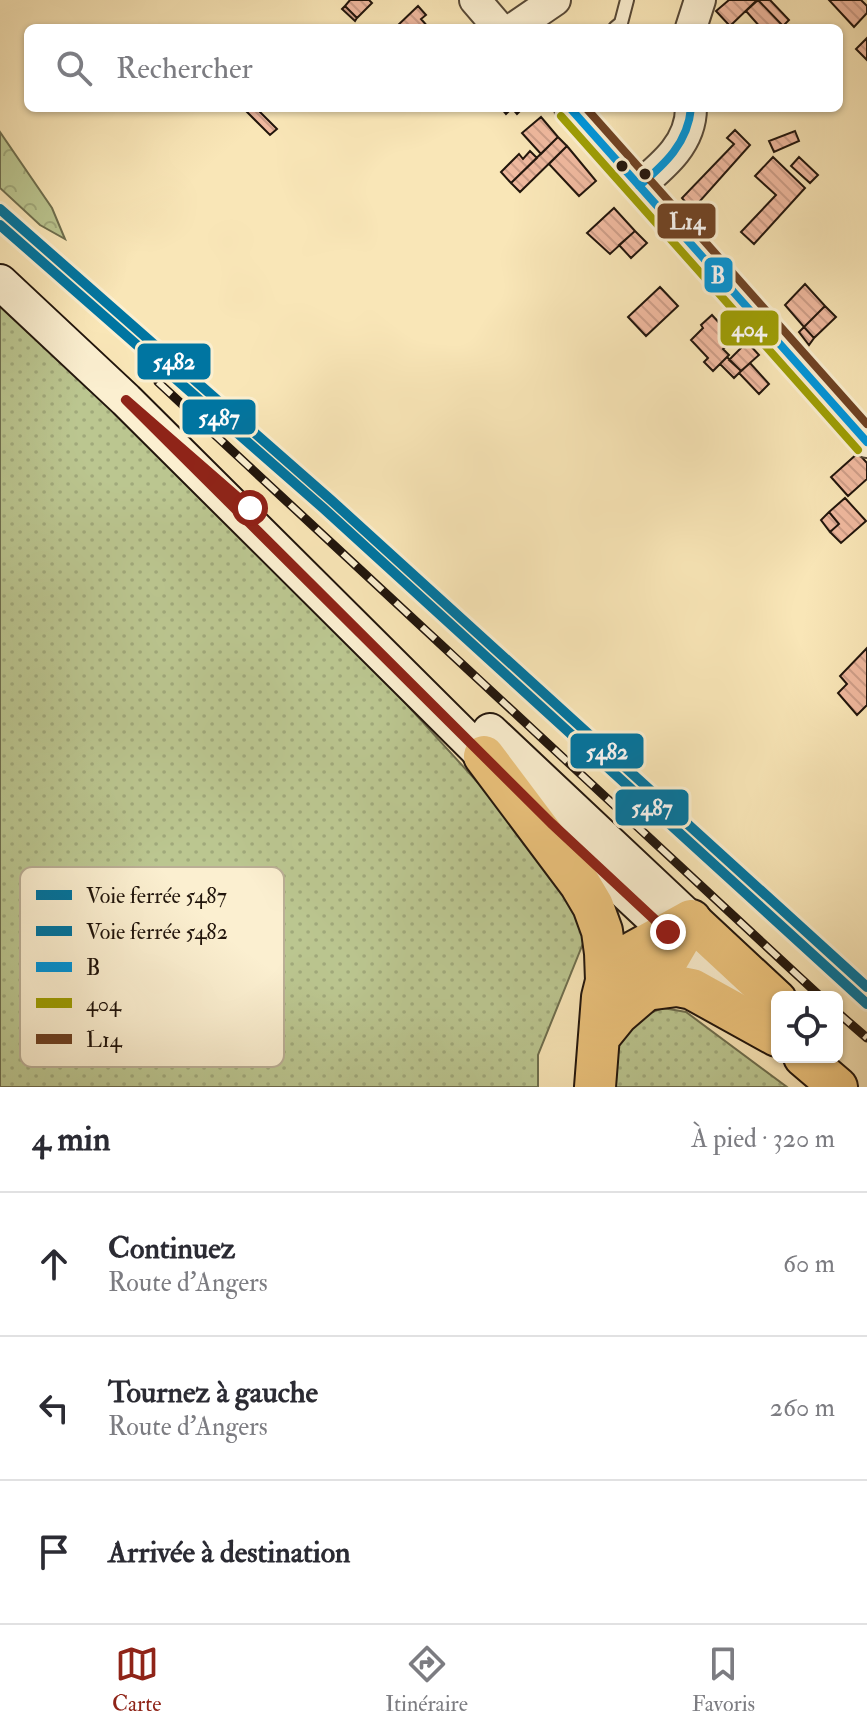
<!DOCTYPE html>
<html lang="fr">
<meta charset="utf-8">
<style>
body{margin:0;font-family:"IM FELL Double Pica",serif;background:#f7f7f7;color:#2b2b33}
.controls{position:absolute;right:24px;bottom:24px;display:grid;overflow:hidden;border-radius:12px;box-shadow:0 2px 6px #0004}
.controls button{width:72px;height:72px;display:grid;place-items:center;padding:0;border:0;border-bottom:2px solid #e1e1e2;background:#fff;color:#2b2b33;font:40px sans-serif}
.stop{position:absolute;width:24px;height:24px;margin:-18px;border:6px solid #8f2418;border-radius:50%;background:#fff}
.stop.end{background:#8f2418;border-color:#fff;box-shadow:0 2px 8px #0008}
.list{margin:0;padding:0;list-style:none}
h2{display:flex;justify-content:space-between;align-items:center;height:104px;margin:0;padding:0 32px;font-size:34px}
h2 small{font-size:26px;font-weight:400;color:#7c7c81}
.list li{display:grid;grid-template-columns:52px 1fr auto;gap:24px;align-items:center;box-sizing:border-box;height:144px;padding:0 32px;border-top:2px solid #e1e1e2}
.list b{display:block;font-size:30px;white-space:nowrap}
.list p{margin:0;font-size:26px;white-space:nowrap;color:#7c7c81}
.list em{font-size:26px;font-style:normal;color:#7c7c81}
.icon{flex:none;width:44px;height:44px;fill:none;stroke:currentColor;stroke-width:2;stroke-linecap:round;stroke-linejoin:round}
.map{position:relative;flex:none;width:867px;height:1087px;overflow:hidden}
.search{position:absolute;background:#fff;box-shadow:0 2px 6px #0004;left:24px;right:24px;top:24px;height:88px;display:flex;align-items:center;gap:20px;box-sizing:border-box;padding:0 28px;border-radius:12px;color:#7c7c81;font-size:30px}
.sheet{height:536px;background:#fff}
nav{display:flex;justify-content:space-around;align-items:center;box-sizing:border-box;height:112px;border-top:2px solid #e1e1e2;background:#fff;font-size:22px;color:#7c7c81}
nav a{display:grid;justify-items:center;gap:4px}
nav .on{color:#8f2418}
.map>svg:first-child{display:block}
</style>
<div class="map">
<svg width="867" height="1087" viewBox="0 0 867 1087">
<defs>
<pattern id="grass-dots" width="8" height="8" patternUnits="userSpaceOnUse" patternTransform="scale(2)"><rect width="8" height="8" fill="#bbc690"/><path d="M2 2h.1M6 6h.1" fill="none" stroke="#a0a97b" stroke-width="1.8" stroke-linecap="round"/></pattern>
<pattern id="forest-crowns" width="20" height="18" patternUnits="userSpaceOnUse" patternTransform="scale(2)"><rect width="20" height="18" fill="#bbc690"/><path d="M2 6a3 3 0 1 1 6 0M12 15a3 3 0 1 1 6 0" fill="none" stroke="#a0a97b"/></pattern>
<pattern id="building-back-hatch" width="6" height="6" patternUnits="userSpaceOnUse" patternTransform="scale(2)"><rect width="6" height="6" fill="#f0b99f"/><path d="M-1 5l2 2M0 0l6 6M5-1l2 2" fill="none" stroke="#ce9e88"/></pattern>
</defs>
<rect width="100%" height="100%" fill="#f9e6b7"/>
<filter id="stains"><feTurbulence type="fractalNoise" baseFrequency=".0025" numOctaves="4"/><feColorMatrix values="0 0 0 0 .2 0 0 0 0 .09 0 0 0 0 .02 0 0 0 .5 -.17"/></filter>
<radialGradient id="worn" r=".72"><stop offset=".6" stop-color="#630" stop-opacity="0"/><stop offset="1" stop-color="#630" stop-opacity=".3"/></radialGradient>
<path fill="url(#grass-dots)" stroke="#6e6e4e" stroke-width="2" d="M0,301L326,616L491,797L576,903L584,941L538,1055V1087H0Z
M663,1008L686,1012L787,1087H610C617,1045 618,1023 663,1008Z"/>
<path fill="url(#forest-crowns)" stroke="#6e6e4e" stroke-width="2" d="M0,132L52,208L65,239L40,225L0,188Z"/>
<path fill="url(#building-back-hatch)" stroke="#21150c" stroke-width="2" d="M350,0H369L372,3L357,18L345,6Z
M729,0H757L730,26L716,11Z
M758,0H770L789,20L783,26Z
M758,0L783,26L781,28H761L746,11Z
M829,0H861L867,6V13L854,27Z
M345,6L357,18L355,21L342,9Z
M418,6L426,15L421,19L429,28H395Z
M867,38V60L856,49Z
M249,108H256L277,129L270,135L246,111Z
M501,108H523L517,114L512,108L506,114Z
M541,117L558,137L541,154L522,133Z
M735,130L750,145L692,210L682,198L734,144L727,138Z
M795,131L799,141L774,152L769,141Z
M558,137L567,146L520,192L511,183Z
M567,146L596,181L579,196L549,164Z
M530,151L537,158L511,183L501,172L519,154L523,159Z
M773,157L805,188L754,244L741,232L776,195L755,176Z
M799,157L818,175L810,183L791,166Z
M614,208L635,231L610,254L587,233Z
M635,231L647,243L631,258L619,245Z
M805,284L825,306L804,327L785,305Z
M660,287L678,306L646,336L628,317Z
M825,306L836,317L814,338L804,327Z
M712,315L734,339L723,349L729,355L713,371L704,362L708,358L691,340L703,328L701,325Z
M804,327L814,338L809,345L799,332Z
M747,342L759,355L741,371L729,360Z
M727,357L741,371L734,378L720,364Z
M750,363L769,384L759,394L739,373Z
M858,453L867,463V479L848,496L831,477Z
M845,498L866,521L841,543L830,532L839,524L829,512Z
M829,512L839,524L830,532L821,520Z
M867,648V705L857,715L838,693L847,684L840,676Z"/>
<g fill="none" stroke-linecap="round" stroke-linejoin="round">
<defs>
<path id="service" d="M615,28L621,23L627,0"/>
<path id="tertiary" d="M475,0L499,28
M514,28L555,0
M691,28L700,0
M570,108L867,442
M639,186C664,165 691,143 691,108"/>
<path id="secondary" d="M0,282L126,400L502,774
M490,731L691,920
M545,817L755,1013"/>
<path id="primary" d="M691,920L777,1000
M803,1057L838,1087"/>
<path id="trunk" d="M484,756L580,884L593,906L602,931L605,953L606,981L602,997L595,1087
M606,981L635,951L691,920
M646,990L677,986L692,989L777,1036
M601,1035L618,1014L646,990L663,968L691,920"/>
</defs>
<use href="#service" stroke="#574937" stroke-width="16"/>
<use href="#tertiary" stroke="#574937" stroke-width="34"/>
<use href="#secondary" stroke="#21150c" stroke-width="38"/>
<use href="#primary" stroke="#21150c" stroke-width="42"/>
<use href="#trunk" stroke="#21150c" stroke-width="44"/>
<use href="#service" stroke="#fbefd0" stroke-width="12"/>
<use href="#tertiary" stroke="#fbefd0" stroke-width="30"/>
<use href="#secondary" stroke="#fbefd0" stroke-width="34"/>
<use href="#primary" stroke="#ecc37c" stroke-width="38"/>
<use href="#trunk" stroke="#ecc37c" stroke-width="40"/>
<defs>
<path id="rail" d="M158,382L821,997
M837,1012L867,1038"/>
</defs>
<use href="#rail" stroke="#21150c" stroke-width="9"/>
<use href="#rail" stroke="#fbefd0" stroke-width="6" stroke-dasharray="18" stroke-linecap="butt"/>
<defs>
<path id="bus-1" d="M570,108L867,442
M639,186C665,164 688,143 691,108"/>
<path id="bus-2" d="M561,116L858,450"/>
<path id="bus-3" d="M586,108L867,424"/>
</defs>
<use href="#bus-1" stroke="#fbefd0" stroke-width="14"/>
<use href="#bus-2" stroke="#fbefd0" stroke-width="14"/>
<use href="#bus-3" stroke="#fbefd0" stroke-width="14"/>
<use href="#bus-1" stroke="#0095da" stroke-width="8"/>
<use href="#bus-2" stroke="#9e9e04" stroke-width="8"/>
<use href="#bus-3" stroke="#6f4223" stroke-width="8"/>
<defs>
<path id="rail-1" d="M0,225L323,508L867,1004"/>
<path id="rail-2" d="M0,209L331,500L867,987"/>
</defs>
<use href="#rail-1" stroke="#fbefd0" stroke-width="16"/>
<use href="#rail-2" stroke="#fbefd0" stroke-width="16"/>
<use href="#rail-1" stroke="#0075a1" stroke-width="10"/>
<use href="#rail-2" stroke="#0075a1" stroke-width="10"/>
</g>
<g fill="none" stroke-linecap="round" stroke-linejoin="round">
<path stroke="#8f2418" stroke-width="10" d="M250,508L126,400L551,823L668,932"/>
</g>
<g fill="#21150c" stroke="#fbefd0" stroke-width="3">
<circle cx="622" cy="166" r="7"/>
<circle cx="645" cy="174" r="7"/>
</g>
<rect x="20" y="867" width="264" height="200" rx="12" fill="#fbefd0" stroke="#baae95" stroke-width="2"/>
<rect x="36" y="890" width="36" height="10" fill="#0075a1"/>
<rect x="36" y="926" width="36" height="10" fill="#0075a1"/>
<rect x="36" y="962" width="36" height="10" fill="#0095da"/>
<rect x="36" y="998" width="36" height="10" fill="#9e9e04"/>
<rect x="36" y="1034" width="36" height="10" fill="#6f4223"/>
<g font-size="22" fill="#21150c">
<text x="86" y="903">Voie ferrée 5487</text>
<text x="86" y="939">Voie ferrée 5482</text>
<text x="86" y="975">B</text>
<text x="86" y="1011">404</text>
<text x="86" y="1047">L14</text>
</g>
<g stroke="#fbefd0" stroke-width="3">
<rect x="656" y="202" width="61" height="38" rx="8" fill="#6f4223"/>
<rect x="703" y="256" width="31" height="38" rx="8" fill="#0095da"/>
<rect x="719" y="309" width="61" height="38" rx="8" fill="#9e9e04"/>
<rect x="136" y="342" width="76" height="39" rx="8" fill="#0075a1"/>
<rect x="181" y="398" width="76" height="38" rx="8" fill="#0075a1"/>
<rect x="569" y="732" width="76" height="38" rx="8" fill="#0075a1"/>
<rect x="614" y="788" width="76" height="39" rx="8" fill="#0075a1"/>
</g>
<g font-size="22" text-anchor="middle" font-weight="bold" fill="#fff">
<text x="687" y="229">L14</text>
<text x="718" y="283">B</text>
<text x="749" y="336">404</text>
<text x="174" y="369">5482</text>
<text x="219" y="425">5487</text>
<text x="607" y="759">5482</text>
<text x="652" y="815">5487</text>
</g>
<rect width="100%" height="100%" filter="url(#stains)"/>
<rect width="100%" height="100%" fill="url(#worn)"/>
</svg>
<div class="controls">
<button><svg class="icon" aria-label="locate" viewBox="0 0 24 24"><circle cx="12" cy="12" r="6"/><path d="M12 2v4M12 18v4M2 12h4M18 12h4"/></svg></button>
</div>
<div class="stop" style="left:250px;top:508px"></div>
<div class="stop end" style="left:668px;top:932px"></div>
<div class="search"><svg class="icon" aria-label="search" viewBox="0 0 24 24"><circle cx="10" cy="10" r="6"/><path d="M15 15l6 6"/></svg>Rechercher</div>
</div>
<section class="sheet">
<h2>4 min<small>À pied · 320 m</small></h2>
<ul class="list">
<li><svg class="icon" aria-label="ahead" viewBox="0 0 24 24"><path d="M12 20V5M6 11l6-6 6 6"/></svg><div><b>Continuez</b><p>Route d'Angers</p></div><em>60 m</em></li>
<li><svg class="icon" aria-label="left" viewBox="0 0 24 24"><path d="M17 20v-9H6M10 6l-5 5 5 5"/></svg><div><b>Tournez à gauche</b><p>Route d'Angers</p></div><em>260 m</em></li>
<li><svg class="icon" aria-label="arrive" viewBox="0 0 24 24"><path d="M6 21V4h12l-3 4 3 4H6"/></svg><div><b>Arrivée à destination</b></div></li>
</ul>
</section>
<nav>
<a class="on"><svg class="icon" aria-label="map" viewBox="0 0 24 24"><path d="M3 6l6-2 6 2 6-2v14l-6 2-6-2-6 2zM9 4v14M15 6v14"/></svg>Carte</a>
<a><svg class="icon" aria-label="directions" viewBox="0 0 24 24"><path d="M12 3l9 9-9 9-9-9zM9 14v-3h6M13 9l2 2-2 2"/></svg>Itinéraire</a>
<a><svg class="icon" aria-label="saved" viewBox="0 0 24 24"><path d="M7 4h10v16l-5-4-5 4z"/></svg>Favoris</a>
</nav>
